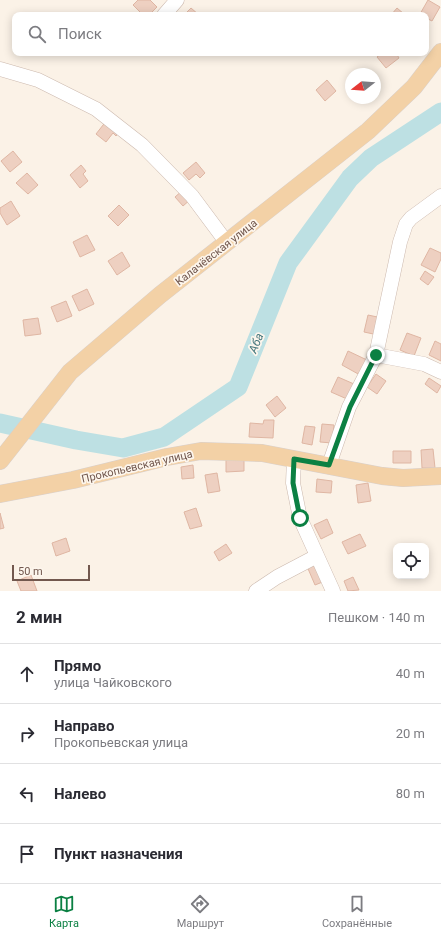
<!DOCTYPE html>
<html lang="ru">
<meta charset="utf-8">
<style>
body{margin:0;font-family:Roboto,sans-serif;background:#f7f7f7;color:#2b2b33}
.controls{position:absolute;right:12px;bottom:12px;display:grid;overflow:hidden;border-radius:8px;box-shadow:0 2px 10px #0003}
.controls button{width:36px;height:36px;display:grid;place-items:center;padding:0;border:0;border-bottom:1px solid #e1e1e2;background:#fff;color:#2b2b33;font:20px sans-serif}
.compass{position:absolute;left:345px;top:68px;width:36px;height:36px;border-radius:50%;background:#fff;box-shadow:0 2px 10px #0003;rotate:253deg}
.scale{position:absolute;left:12px;bottom:10px;width:78px;box-sizing:border-box;padding-left:4px;border:2px solid #72584e;border-top:0;font-size:11px;line-height:14px;white-space:nowrap;color:#72584e;-webkit-text-stroke:3px #fdf6ed;paint-order:stroke}
.stop{position:absolute;width:12px;height:12px;margin:-9px;border:3px solid #0b8043;border-radius:50%;background:#fff}
.stop.end{background:#0b8043;border-color:#fff;box-shadow:0 1px 4px #0008}
.list{margin:0;padding:0;list-style:none}
h2{display:flex;justify-content:space-between;align-items:center;height:52px;margin:0;padding:0 16px;font-size:17px}
h2 small{font-size:13px;font-weight:400;color:#7c7c81}
.list li{display:grid;grid-template-columns:26px 1fr auto;gap:12px;align-items:center;box-sizing:border-box;height:60px;padding:0 16px;border-top:1px solid #e1e1e2}
.list b{display:block;font-size:15px;white-space:nowrap}
.list p{margin:0;font-size:13px;white-space:nowrap;color:#7c7c81}
.list em{font-size:13px;font-style:normal;color:#7c7c81}
.icon{flex:none;width:22px;height:22px;fill:none;stroke:currentColor;stroke-width:2;stroke-linecap:round;stroke-linejoin:round}
.map{position:relative;flex:none;width:441px;height:591px;overflow:hidden}
.search{position:absolute;background:#fff;box-shadow:0 2px 10px #0003;left:12px;right:12px;top:12px;height:44px;display:flex;align-items:center;gap:10px;box-sizing:border-box;padding:0 14px;border-radius:8px;color:#7c7c81;font-size:15px}
.sheet{height:292px;background:#fff}
nav{display:flex;justify-content:space-around;align-items:center;box-sizing:border-box;height:56px;border-top:1px solid #e1e1e2;background:#fff;font-size:11px;color:#7c7c81}
nav a{display:grid;justify-items:center;gap:2px}
nav .on{color:#0b8043}
.map>svg:first-child{display:block}
</style>
<div class="map">
<svg width="441" height="591" viewBox="0 0 441 591">
<rect width="100%" height="100%" fill="#fbf2e7"/>
<g fill="none" stroke-linecap="round" stroke-linejoin="round">
<path stroke="#bde0e3" stroke-width="19" d="M0,423L76,440L123,448L164,437L238,387L288,263L350,178L371,158L441,112"/>
</g>
<path fill="#eed0c1" stroke="#dfb6a3" d="M138,0H150L157,7L149,15H143L133,5Z
M428,0L440,7L432,21L426,18V15L420,14Z
M191,8L199,15H188L186,13Z
M397,8L404,14L402,15H391Z
M382,53H396L399,58L386,68L377,57Z
M327,80L336,91L325,101L316,90Z
M107,120L120,131L116,136L113,133L106,142L96,134Z
M13,151L22,162L10,172L1,161Z
M196,162L205,173L200,178L196,174L189,180L183,173Z
M81,165L86,171L83,174L88,181L80,188L70,175Z
M27,173L38,185L28,194L16,183Z
M183,190L191,199L183,206L175,197Z
M11,201L20,216L7,225L0,213V208Z
M119,205L129,215L118,226L108,216Z
M87,235L95,250L80,257L73,242Z
M430,248L441,253V259L435,272L421,265Z
M122,252L130,266L117,275L108,261Z
M425,271L434,277L428,285L420,279Z
M87,289L94,304L79,311L72,296Z
M66,301L72,316L57,322L51,307Z
M368,315L382,318L378,335L364,332Z
M38,318L41,334L25,336L23,320Z
M407,333L421,338L414,356L400,350Z
M435,341L441,344V361L429,355Z
M348,351L367,360L360,375L342,365Z
M376,374L386,381L377,394L367,387Z
M338,377L354,384L347,399L331,392Z
M429,378L441,386L437,393L425,384Z
M277,396L286,408L275,417L266,405Z
M264,420H274L273,438L249,437L250,423L263,424Z
M322,424L334,425L332,443L320,442Z
M305,426L315,427L312,445L302,443Z
M433,449L435,468H422L421,450Z
M393,451H411V463H393Z
M226,459H244V471L226,472Z
M193,465L194,478L182,479L181,467Z
M217,473L220,491L208,493L205,475Z
M317,479L332,481L331,493L316,492Z
M368,483L371,501L358,503L356,485Z
M196,508L202,526L190,529L184,512Z
M0,513L4,528L0,529Z
M327,519L333,533L321,539L314,525Z
M360,534L366,546L348,554L342,542Z
M66,538L70,551L56,556L52,543Z
M226,544L232,553L219,561L214,552Z
M316,560L325,581L315,585L306,564Z
M31,575L37,591H21L17,581Z
M353,577L359,590L348,591L344,581Z"/>
<g fill="none" stroke-linecap="round" stroke-linejoin="round">
<defs>
<path id="minor" d="M164,15L177,0
M0,69L38,80L96,109L142,145L192,196L227,243
M376,355L424,364L441,372
M294,459L293,483L300,518L333,591
M329,465L349,407L376,355L400,242L406,224L411,218L441,196
M256,591L277,577L317,556"/>
<path id="major" d="M0,461L70,372L160,295L368,131L414,87L441,52
M0,494L73,480L167,457L201,451L262,453L382,476L403,478L441,476"/>
</defs>
<use href="#minor" stroke="#ccb9ae" stroke-width="15"/>
<use href="#major" stroke="#d8d0cd" stroke-width="18"/>
<use href="#minor" stroke="#fff" stroke-width="14"/>
<use href="#major" stroke="#f3d1a6" stroke-width="17"/>
</g>
<g fill="none" stroke-linecap="round" stroke-linejoin="round">
<path stroke="#0b8043" stroke-width="5" d="M300,518L293,483L294,459L329,465L350,407L376,355"/>
</g>
<g text-anchor="middle" stroke-width="3.5" stroke-linejoin="round" paint-order="stroke">
<g font-size="11" fill="#72584e" stroke="#fdf6ed">
<text transform="translate(216 252) rotate(-38)" y="4">Калачёвская улица</text>
<text transform="translate(137 466) rotate(-13)" y="4">Прокопьевская улица</text>
</g>
<g font-size="12" font-style="italic" fill="#46777d" stroke="#fdf6ed">
<text transform="translate(256 343) rotate(-68)" y="4">Аба</text>
</g>
</g>
</svg>
<div class="controls">
<button><svg class="icon" aria-label="locate" viewBox="0 0 24 24"><circle cx="12" cy="12" r="6"/><path d="M12 2v4M12 18v4M2 12h4M18 12h4"/></svg></button>
</div>
<svg class="compass" viewBox="-18 -18 36 36"><path d="M0-13l5 13h-10z" fill="#e53935"/><path d="M0 13l5-13h-10z" fill="#7c7c81"/></svg>
<div class="scale">50 m</div>
<div class="stop" style="left:300px;top:518px"></div>
<div class="stop end" style="left:376px;top:355px"></div>
<div class="search"><svg class="icon" aria-label="search" viewBox="0 0 24 24"><circle cx="10" cy="10" r="6"/><path d="M15 15l6 6"/></svg>Поиск</div>
</div>
<section class="sheet">
<h2>2 мин<small>Пешком · 140 m</small></h2>
<ul class="list">
<li><svg class="icon" aria-label="ahead" viewBox="0 0 24 24"><path d="M12 20V5M6 11l6-6 6 6"/></svg><div><b>Прямо</b><p>улица Чайковского</p></div><em>40 m</em></li>
<li><svg class="icon" aria-label="right" viewBox="0 0 24 24"><path d="M7 20v-9h11M14 6l5 5-5 5"/></svg><div><b>Направо</b><p>Прокопьевская улица</p></div><em>20 m</em></li>
<li><svg class="icon" aria-label="left" viewBox="0 0 24 24"><path d="M17 20v-9H6M10 6l-5 5 5 5"/></svg><div><b>Налево</b></div><em>80 m</em></li>
<li><svg class="icon" aria-label="arrive" viewBox="0 0 24 24"><path d="M6 21V4h12l-3 4 3 4H6"/></svg><div><b>Пункт назначения</b></div></li>
</ul>
</section>
<nav>
<a class="on"><svg class="icon" aria-label="map" viewBox="0 0 24 24"><path d="M3 6l6-2 6 2 6-2v14l-6 2-6-2-6 2zM9 4v14M15 6v14"/></svg>Карта</a>
<a><svg class="icon" aria-label="directions" viewBox="0 0 24 24"><path d="M12 3l9 9-9 9-9-9zM9 14v-3h6M13 9l2 2-2 2"/></svg>Маршрут</a>
<a><svg class="icon" aria-label="saved" viewBox="0 0 24 24"><path d="M7 4h10v16l-5-4-5 4z"/></svg>Сохранённые</a>
</nav>
